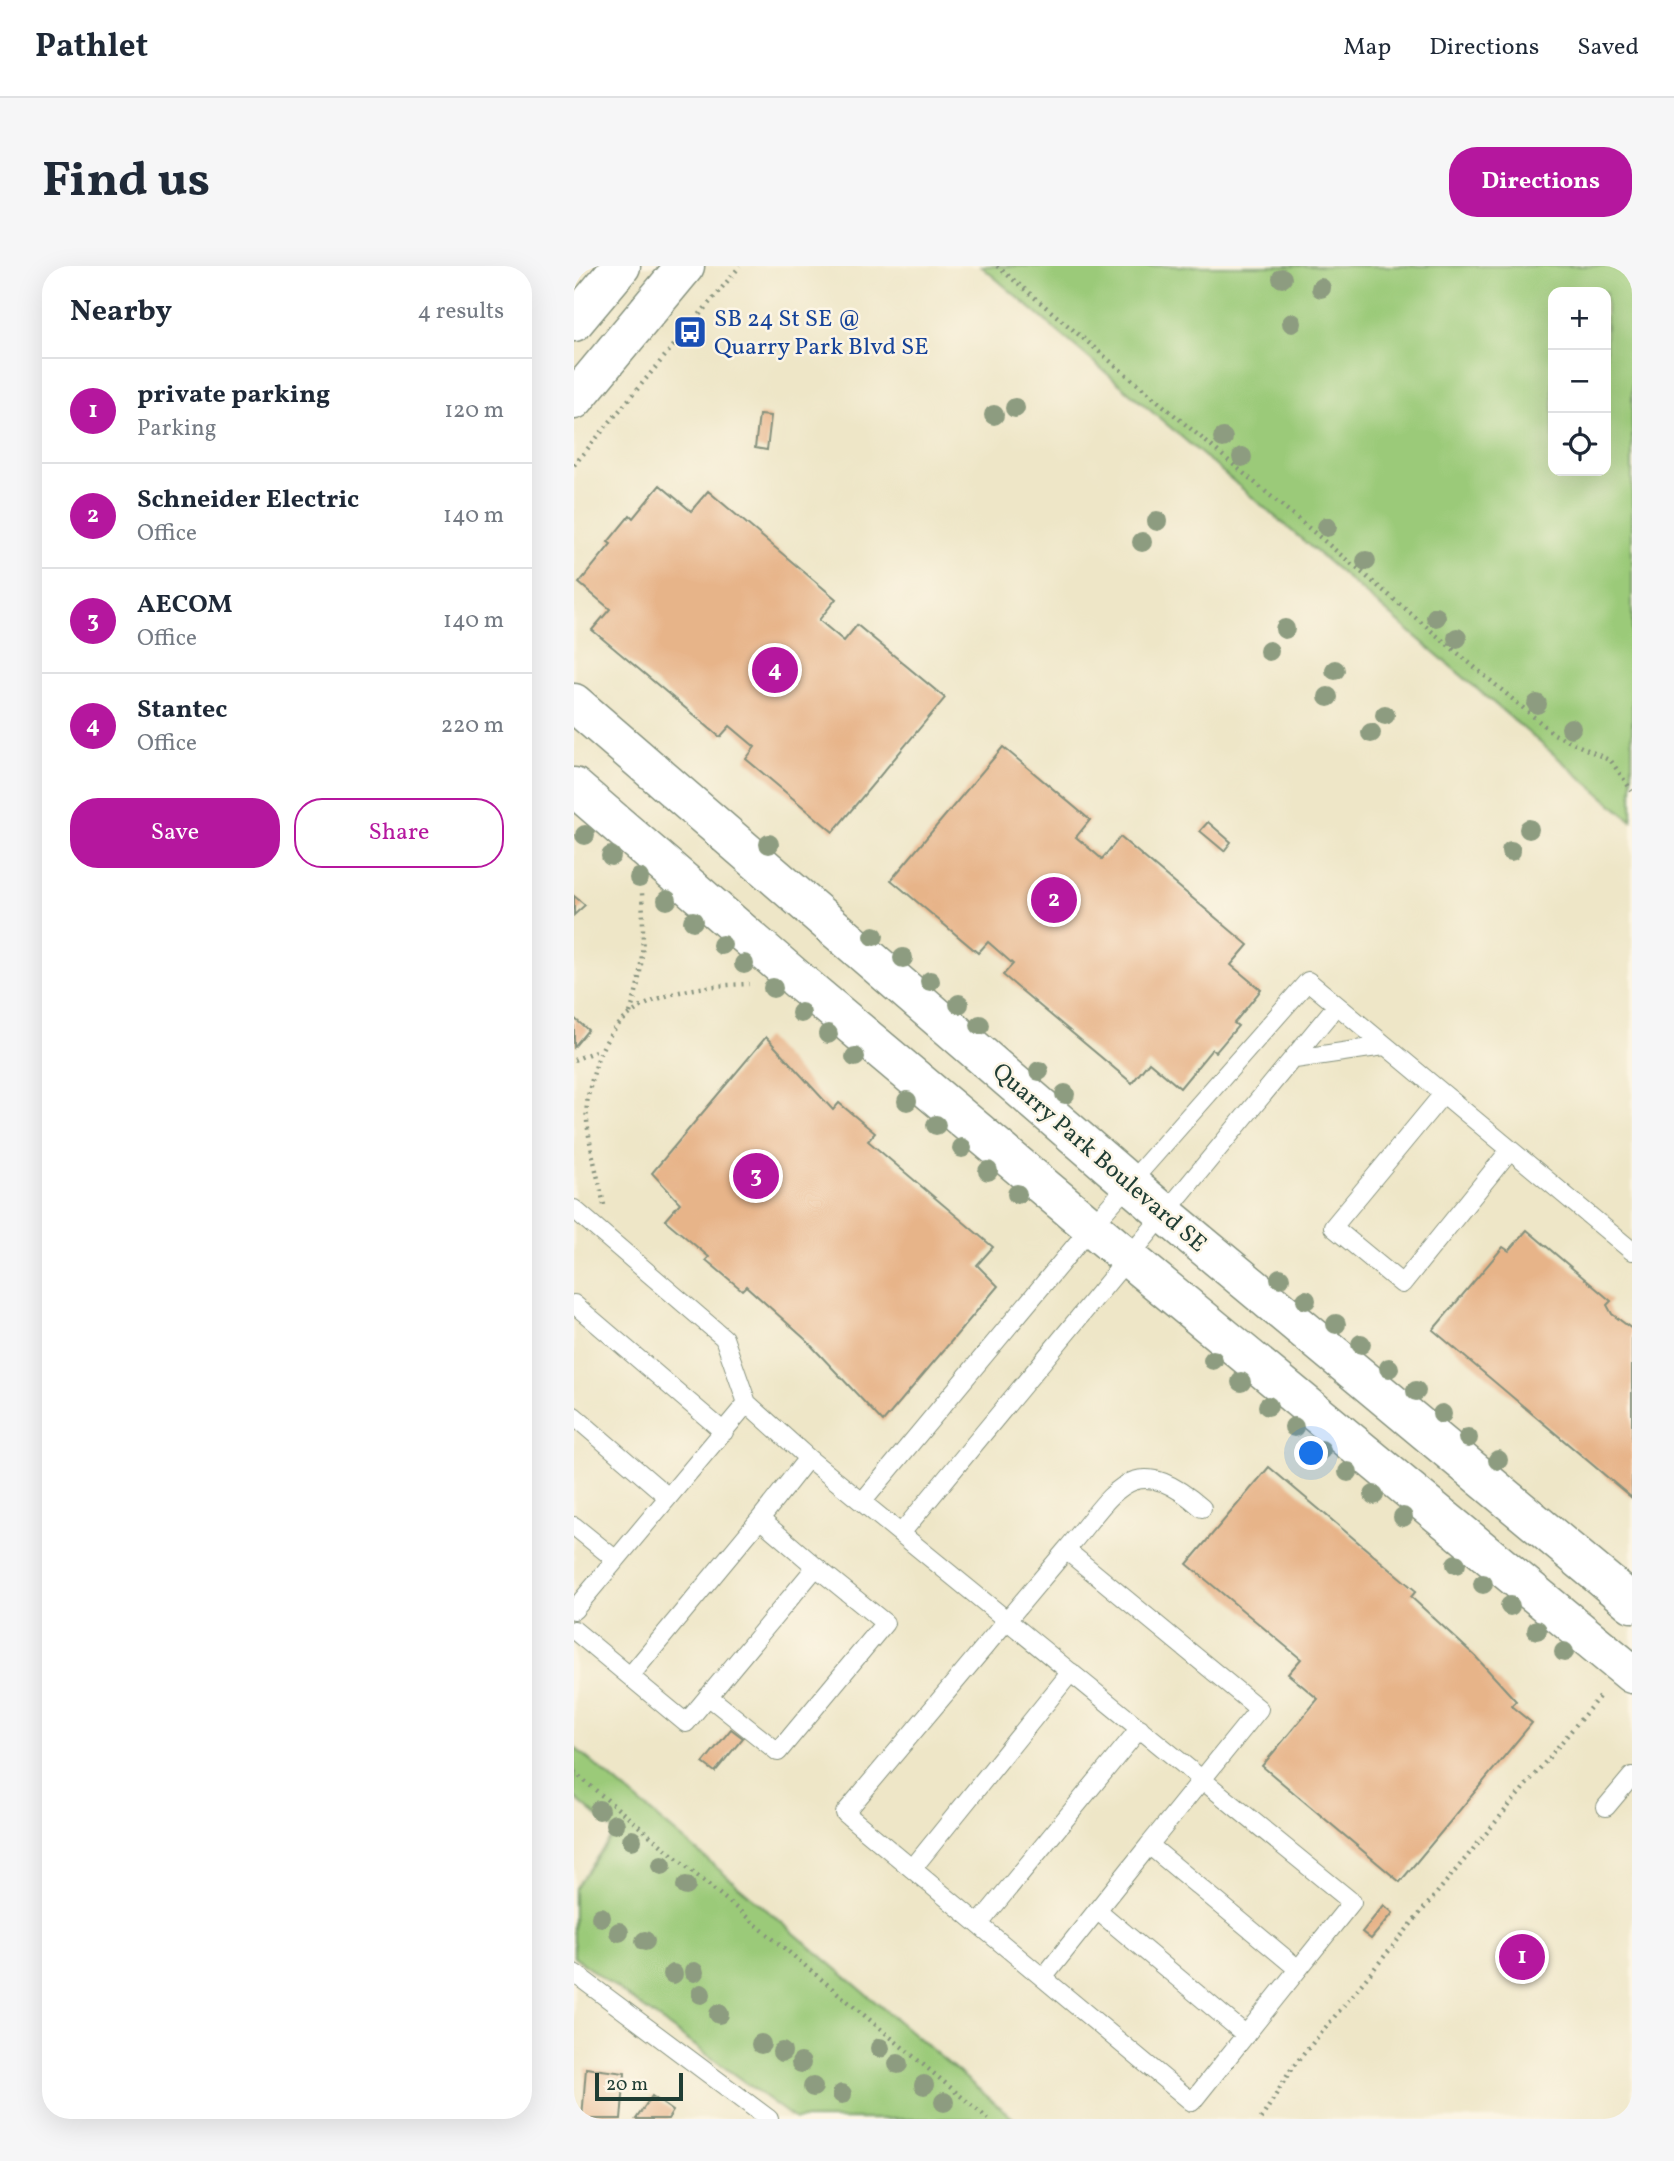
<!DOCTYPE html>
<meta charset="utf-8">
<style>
body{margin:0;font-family:Vollkorn,serif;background:#f6f6f7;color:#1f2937}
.controls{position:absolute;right:21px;top:21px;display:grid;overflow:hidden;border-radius:14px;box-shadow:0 7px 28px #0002}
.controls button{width:63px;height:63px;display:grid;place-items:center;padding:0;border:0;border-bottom:2px solid #e0e1e3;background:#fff;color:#1f2937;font:35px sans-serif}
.scale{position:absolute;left:21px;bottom:18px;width:88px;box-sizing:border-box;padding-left:7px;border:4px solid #1f3d34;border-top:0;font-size:19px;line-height:24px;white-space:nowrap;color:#1f3d34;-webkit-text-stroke:5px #fcf5e5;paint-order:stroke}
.you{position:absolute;left:738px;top:1188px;width:24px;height:24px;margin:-18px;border:5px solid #fff;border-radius:50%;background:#1a73e8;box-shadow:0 0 0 10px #1a73e833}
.badge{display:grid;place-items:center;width:46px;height:46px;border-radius:50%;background:#b5179e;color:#fff;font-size:23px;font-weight:700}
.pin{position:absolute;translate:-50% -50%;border:4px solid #fff;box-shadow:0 2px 7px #0006}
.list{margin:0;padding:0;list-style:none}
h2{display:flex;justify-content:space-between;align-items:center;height:91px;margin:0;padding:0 28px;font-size:30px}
h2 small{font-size:23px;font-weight:400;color:#747a83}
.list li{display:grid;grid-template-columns:46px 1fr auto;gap:21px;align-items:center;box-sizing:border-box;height:105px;padding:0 28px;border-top:2px solid #e0e1e3}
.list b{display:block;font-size:26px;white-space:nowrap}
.list p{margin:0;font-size:23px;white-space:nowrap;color:#747a83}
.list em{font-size:23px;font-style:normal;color:#747a83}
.actions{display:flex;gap:14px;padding:21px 28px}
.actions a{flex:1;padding:16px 0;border:2px solid #b5179e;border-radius:28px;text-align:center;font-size:24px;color:#b5179e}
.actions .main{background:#b5179e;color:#fff}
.icon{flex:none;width:38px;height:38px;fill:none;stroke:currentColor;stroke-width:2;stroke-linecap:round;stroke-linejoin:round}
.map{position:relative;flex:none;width:1058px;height:1853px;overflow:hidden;border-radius:28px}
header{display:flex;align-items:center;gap:42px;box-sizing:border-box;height:98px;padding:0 35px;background:#fff;border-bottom:2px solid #e0e1e3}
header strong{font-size:33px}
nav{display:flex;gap:38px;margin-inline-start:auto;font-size:24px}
.intro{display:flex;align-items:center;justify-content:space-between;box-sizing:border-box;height:168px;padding:0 42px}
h1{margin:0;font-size:49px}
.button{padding:18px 32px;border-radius:28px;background:#b5179e;color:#fff;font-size:24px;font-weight:700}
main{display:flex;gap:42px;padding:0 42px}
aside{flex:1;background:#fff;border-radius:28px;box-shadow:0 7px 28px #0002}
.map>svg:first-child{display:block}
</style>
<header>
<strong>Pathlet</strong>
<nav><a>Map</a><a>Directions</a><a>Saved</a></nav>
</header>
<div class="intro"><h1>Find us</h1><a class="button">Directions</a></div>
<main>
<aside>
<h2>Nearby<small>4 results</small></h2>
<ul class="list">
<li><span class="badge">1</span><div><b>private parking</b><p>Parking</p></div><em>120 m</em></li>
<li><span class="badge">2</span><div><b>Schneider Electric</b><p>Office</p></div><em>140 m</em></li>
<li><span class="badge">3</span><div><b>AECOM</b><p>Office</p></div><em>140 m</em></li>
<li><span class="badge">4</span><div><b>Stantec</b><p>Office</p></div><em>220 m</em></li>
</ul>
<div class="actions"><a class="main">Save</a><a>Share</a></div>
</aside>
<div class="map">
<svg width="1058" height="1853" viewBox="0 0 1058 1853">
<rect width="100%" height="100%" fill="#fcf5e5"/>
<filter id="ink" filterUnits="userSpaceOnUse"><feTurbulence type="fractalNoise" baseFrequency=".0143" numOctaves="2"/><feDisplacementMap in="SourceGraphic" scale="14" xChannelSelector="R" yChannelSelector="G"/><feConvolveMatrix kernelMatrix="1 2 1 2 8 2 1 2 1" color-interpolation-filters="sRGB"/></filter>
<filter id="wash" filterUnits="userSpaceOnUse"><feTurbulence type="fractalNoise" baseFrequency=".00686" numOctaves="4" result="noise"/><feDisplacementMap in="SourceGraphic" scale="28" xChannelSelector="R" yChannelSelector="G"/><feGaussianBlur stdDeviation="1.57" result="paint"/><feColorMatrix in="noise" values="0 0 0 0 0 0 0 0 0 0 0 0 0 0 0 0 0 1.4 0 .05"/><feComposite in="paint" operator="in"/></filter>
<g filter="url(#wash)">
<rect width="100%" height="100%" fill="#eee6c7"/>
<path fill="#9bca79" stroke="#5d8456" stroke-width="2" fill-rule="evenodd" d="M407,0H1058V555ZM1032,26V205H979V26Z
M0,1481L440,1853H221L0,1691V1623L41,1566L0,1531Z"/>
<g id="blocks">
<path fill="#e7b489" d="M185,149L197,150L193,184L181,182Z
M86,219L117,245L134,225L262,333L245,354L270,375L283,359L371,432L259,566L172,493L181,481L156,460L146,471L18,364L36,343L5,317L37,278L34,276L56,249L59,252Z
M429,481L516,554L502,571L528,593L546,571L674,679L657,699L687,724L660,757L664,760L642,786L638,783L606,822L575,796L558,817L429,709L439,698L414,676L404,687L317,614Z
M634,556L657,576L650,585L626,565Z
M0,630L11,639L0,649Z
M0,752L14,764L0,781Z
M192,771L259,844L265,837L301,867L294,875L419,981L403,999L424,1020L309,1156L231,1073L172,1020L168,1024L132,994L135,991L91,954L106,937L78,907Z
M953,964L1037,1035L1033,1039L1038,1048L1058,1063V1232L859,1064L929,981L935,985Z
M695,1201L842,1325L837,1331L901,1390L942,1435L937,1440L958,1457L826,1616L688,1500L744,1433L714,1408L727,1393L613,1298Z
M157,1463L169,1472L141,1506L129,1497Z
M810,1639L819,1647L797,1673L788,1666Z
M12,1802L51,1807L47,1853H8Z
M78,1830L99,1845L94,1853H62Z"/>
</g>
</g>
<g filter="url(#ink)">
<use href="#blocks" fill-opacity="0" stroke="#86927e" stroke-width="2"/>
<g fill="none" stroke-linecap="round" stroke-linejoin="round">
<defs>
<path id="service" d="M721,793L810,780
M869,828L759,961L828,1018L936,884
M0,943L150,1072L173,1137L234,1192L778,1636L618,1836L271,1547L492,1284L685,1443L575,1579
M0,1038L150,1166
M0,1150L94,1231
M289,1235L517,961L734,715L1058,985
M0,1260L42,1294
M328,1266L762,740
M492,1284C540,1228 557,1180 628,1242
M0,1344L173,1137
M0,1364L112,1457L242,1301L186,1253L234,1192
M56,1410L186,1253
M134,1430L204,1486L311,1357L242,1301
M1032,1541L1058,1510
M338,1603L497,1406
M523,1644L672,1769
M405,1658L566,1462
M0,1707L195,1853
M469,1712L575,1579L724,1703"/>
<path id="secondary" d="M0,56L47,0
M0,134L111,0
M0,437L591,948L1058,1337
M0,521L225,715L552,990L1058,1408"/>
</defs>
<use href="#service" stroke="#86927e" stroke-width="20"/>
<use href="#secondary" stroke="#86927e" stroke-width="41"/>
<path stroke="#86927e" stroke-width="4.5" stroke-dasharray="2 5" stroke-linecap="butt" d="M423,0L980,468L1037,495L1058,525
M0,199L166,0
M56,747C70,706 70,670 68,627
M0,794L24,784
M30,939C24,911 16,883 13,855C11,837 16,820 21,803C39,731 111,720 175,718
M0,1506L414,1853
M687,1853L718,1802L1025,1431"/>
<use href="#service" stroke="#fff" stroke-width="18"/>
<use href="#secondary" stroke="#fff" stroke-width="38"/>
</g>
<g fill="#8d9c80">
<circle cx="708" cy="12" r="10"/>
<circle cx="747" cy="22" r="10"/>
<circle cx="718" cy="57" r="10"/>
<circle cx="441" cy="142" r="10"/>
<circle cx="420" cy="149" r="10"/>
<circle cx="649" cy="172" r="10"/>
<circle cx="668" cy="191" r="10"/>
<circle cx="583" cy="255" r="10"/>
<circle cx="753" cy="261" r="10"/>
<circle cx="568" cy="276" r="10"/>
<circle cx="792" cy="295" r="10"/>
<circle cx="862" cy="351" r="10"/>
<circle cx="711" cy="363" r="10"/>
<circle cx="883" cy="372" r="10"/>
<circle cx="695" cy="385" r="10"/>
<circle cx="761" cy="404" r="10"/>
<circle cx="754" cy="431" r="10"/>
<circle cx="963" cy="438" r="10"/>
<circle cx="811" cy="449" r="10"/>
<circle cx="997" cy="462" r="10"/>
<circle cx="797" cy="467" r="10"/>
<circle cx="955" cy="563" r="10"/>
<circle cx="11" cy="569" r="10"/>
<circle cx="195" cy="578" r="10"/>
<circle cx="937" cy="585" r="10"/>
<circle cx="37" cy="590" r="10"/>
<circle cx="65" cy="612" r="10"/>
<circle cx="93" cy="634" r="10"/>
<circle cx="119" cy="655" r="10"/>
<circle cx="300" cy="670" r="10"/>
<circle cx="148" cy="679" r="10"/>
<circle cx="329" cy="692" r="10"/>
<circle cx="170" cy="698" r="10"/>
<circle cx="356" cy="715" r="10"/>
<circle cx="199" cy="722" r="10"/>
<circle cx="385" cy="738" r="10"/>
<circle cx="227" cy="747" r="10"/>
<circle cx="406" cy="759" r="10"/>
<circle cx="254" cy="768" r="10"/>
<circle cx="281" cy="791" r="10"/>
<circle cx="465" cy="805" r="10"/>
<circle cx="491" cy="828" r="10"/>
<circle cx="333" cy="835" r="10"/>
<circle cx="362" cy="859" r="10"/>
<circle cx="388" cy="882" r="10"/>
<circle cx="414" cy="905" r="10"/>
<circle cx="443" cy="928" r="10"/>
<circle cx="706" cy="1012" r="10"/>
<circle cx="732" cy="1034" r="10"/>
<circle cx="762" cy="1058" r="10"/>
<circle cx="787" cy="1078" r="10"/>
<circle cx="639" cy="1094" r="10"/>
<circle cx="815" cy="1102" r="10"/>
<circle cx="667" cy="1116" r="10"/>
<circle cx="842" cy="1125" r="10"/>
<circle cx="694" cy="1140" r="10"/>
<circle cx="868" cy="1148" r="10"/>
<circle cx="720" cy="1161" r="10"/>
<circle cx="894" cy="1172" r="10"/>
<circle cx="747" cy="1184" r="10"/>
<circle cx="924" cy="1194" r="10"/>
<circle cx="774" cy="1206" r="10"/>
<circle cx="800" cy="1229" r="10"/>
<circle cx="829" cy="1251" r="10"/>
<circle cx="882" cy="1298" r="10"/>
<circle cx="909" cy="1318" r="10"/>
<circle cx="936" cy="1340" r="10"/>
<circle cx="963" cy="1364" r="10"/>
<circle cx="990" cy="1386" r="10"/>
<circle cx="25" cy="1544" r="10"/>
<circle cx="41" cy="1558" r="10"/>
<circle cx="58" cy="1574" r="10"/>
<circle cx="88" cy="1599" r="10"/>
<circle cx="112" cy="1620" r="10"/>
<circle cx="27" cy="1651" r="10"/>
<circle cx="45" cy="1666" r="10"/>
<circle cx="71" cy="1675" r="10"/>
<circle cx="120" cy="1706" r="10"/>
<circle cx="99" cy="1708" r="10"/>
<circle cx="127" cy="1728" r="10"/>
<circle cx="145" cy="1748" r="10"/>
<circle cx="187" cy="1778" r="10"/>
<circle cx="306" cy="1782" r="10"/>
<circle cx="208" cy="1786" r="10"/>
<circle cx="227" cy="1797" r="10"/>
<circle cx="324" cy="1798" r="10"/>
<circle cx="350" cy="1819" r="10"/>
<circle cx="239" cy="1821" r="10"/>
<circle cx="268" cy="1828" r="10"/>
<circle cx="370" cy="1836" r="10"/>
</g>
</g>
<defs>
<symbol id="bus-square" viewBox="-11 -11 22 22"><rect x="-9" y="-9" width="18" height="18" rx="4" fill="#1a4fb4" stroke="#fcf5e5"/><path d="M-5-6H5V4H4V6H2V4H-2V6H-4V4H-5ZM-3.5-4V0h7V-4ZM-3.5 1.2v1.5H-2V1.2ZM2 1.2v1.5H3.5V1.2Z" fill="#fff"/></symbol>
</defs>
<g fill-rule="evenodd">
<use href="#bus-square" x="97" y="47" width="38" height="38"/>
</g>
<g text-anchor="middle" stroke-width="5" stroke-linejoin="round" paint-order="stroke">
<g font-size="24" fill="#164399" stroke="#fcf5e5" text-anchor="start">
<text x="140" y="60">SB 24 St SE @<tspan x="140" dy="28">Quarry Park Blvd SE</tspan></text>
</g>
<g font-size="24" fill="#1f3d34" stroke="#fcf5e5">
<text transform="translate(526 891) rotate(41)" y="8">Quarry Park Boulevard SE</text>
</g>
</g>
</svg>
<div class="controls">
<button>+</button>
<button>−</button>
<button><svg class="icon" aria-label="locate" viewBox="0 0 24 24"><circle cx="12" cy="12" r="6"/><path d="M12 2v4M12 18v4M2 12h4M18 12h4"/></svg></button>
</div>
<div class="scale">20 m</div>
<div class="you"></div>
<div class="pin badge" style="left:948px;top:1691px">1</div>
<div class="pin badge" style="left:480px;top:634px">2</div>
<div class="pin badge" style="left:182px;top:910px">3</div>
<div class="pin badge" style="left:201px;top:404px">4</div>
</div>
</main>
